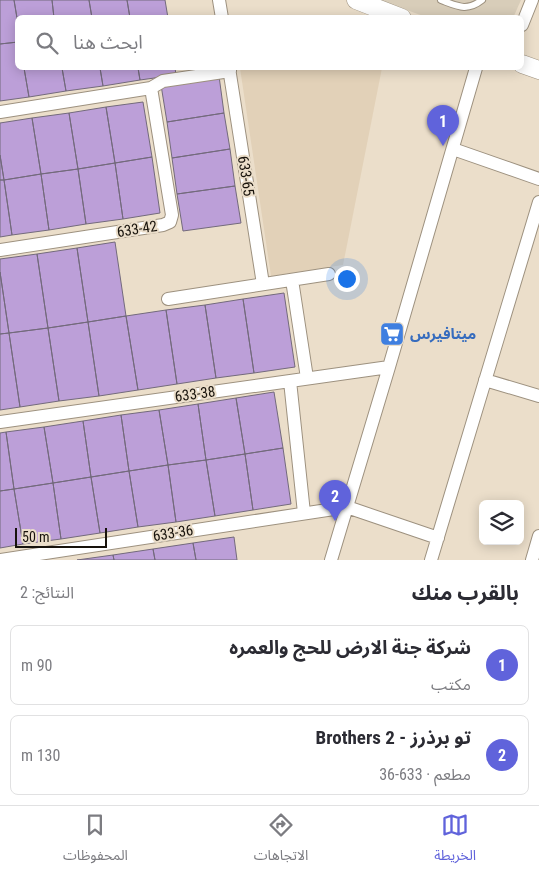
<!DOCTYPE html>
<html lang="ar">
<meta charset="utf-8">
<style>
body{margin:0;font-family:"Roboto Condensed","Noto Sans Arabic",sans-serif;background:#f2f2f3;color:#2b2b33;direction:rtl}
.controls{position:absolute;right:15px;bottom:15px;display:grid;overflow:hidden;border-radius:8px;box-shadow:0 2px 12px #0003}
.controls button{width:45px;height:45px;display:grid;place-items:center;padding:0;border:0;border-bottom:1px solid #e1e1e2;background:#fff;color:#2b2b33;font:25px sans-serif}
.scale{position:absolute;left:15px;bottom:12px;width:92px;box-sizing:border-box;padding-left:5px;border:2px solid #18130c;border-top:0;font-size:14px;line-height:18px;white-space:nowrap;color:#18130c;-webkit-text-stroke:4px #ebdeca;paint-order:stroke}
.you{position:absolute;left:346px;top:278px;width:18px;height:18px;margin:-12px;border:4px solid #fff;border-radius:50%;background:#1a73e8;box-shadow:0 0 0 8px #1a73e833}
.badge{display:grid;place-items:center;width:32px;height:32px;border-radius:50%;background:#6063db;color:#fff;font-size:16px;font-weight:700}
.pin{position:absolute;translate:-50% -41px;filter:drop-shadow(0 1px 2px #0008)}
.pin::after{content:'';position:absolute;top:26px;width:18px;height:15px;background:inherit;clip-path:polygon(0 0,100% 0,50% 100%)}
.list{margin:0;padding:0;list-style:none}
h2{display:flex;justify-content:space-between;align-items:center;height:65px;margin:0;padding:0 20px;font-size:21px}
h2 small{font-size:16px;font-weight:400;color:#7c7c81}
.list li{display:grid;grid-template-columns:32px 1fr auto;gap:15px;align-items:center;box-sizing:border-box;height:80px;margin:0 10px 10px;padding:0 10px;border:1px solid #e1e1e2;border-radius:8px}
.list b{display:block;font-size:19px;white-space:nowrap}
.list p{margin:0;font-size:16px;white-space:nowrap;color:#7c7c81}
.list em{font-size:16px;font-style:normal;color:#7c7c81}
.icon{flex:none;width:28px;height:28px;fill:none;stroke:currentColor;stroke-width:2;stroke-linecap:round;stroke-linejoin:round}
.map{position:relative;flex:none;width:539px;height:560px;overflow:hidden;direction:ltr}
.search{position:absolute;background:#fff;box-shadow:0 2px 12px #0003;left:15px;right:15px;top:15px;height:55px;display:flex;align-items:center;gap:12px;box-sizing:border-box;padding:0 18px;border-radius:8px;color:#7c7c81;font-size:19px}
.sheet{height:245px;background:#fff}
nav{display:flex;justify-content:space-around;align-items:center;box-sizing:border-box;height:70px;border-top:1px solid #e1e1e2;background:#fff;font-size:14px;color:#7c7c81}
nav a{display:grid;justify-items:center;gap:2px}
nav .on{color:#6063db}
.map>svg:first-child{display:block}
</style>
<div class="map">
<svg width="539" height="560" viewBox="0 0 539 560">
<rect width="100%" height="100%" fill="#ebdeca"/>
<path fill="#d8cdb9" d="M379,0H521L513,18L426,17Z"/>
<path fill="#e2d1b8" d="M240,68H382L343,265L271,276Z"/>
<path fill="#bc9fd8" stroke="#736a7c" d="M0,0H14L18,24V42L0,44Z
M14,0H52L54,18H18V24Z
M52,0H89L92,18H54Z
M89,0H127L130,18H92Z
M127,0H165L168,18H130Z
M18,42V68H24L29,97L0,101V44Z
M24,68H62L66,91L29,97Z
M62,68H100L103,86L66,91Z
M100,68H138L140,80L103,86Z
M138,68H175L176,75L140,80Z
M219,76L224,113L167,122L161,85Z
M143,102L152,157L115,163L106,107Z
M106,107L115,163L78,169L69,113Z
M69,113L78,169L41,174L32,118Z
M224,113L230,149L172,158L167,122Z
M32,118L41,174L4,180L0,155V123Z
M230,149L235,186L177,194L172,158Z
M0,155L4,180H0Z
M152,157L160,213L123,219L115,163Z
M115,163L123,219L86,224L78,169Z
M78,169L86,224L49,230L41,174Z
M41,174L49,230L12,235L4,180Z
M0,180H4L12,235L0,237Z
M235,186L241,223L183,231L177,194Z
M115,242L126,316L88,322L77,248Z
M77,248L88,322L48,328L37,254Z
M37,254L48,328L9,333L0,272V259Z
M0,272L9,333L0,334Z
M284,293L295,367L254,373L243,299Z
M243,299L254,373L216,378L205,305Z
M205,305L216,378L177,384L166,310Z
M166,310L177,384L138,390L126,316Z
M126,316L138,390L99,396L88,322Z
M88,322L99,396L59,401L48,328Z
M48,328L59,401L20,407L9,333Z
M9,333L20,407L0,410V334Z
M274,392L283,448L245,454L236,398Z
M236,398L245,454L206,460L198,404Z
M198,404L206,460L168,465L159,410Z
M159,410L168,465L129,471L121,415Z
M121,415L129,471L91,477L83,421Z
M83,421L91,477L53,483L44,427Z
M44,427L53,483L14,489L6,432Z
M6,432L14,489L0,491V433Z
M283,448L291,504L253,510L245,454Z
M245,454L253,510L215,516L206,460Z
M206,460L215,516L176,522L168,465Z
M168,465L176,522L138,527L129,471Z
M129,471L138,527L100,533L91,477Z
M91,477L100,533L61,539L53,483Z
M53,483L61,539L23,544L14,489Z
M14,489L23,544L0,548V491Z
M234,537L237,560H196L193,543Z
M193,543L196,560H155L153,549Z
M153,549L155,560H114L113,555Z
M113,555L114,560H77Z"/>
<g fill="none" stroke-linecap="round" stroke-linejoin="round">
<defs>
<path id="lane" d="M441,0C457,6 467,12 482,0"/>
<path id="street" d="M219,0L222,18
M522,25L532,0
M229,68L263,284
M151,88L163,81L230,71
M0,112L151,88L172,215L170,222L163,225L0,250
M453,149L539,179
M292,280L307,378
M168,299L329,274
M485,380L539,396
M290,381L304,513
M0,422L389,367
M0,560L347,507L438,538
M331,560L389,367L476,68
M431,560L539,202
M532,560L539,536"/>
<path id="secondary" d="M356,0L402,18
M522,64L539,70"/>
</defs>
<use href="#lane" stroke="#9d917f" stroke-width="8"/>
<use href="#street" stroke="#9d917f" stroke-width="14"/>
<use href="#secondary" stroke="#9d917f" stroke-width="19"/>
<use href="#lane" stroke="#fff" stroke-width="6"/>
<use href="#street" stroke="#fff" stroke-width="12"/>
<use href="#secondary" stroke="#fff" stroke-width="18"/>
</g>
<defs>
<symbol id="supermarket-square" viewBox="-11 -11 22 22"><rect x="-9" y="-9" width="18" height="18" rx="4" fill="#3f7fe0" stroke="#ebdeca"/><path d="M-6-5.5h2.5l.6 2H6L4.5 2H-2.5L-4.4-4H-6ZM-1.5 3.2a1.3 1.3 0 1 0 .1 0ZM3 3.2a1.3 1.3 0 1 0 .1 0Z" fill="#fff"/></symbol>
</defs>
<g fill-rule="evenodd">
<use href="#supermarket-square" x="378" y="320" width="28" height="28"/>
</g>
<g text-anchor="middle" stroke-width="4" stroke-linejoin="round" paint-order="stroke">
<g font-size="15" fill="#18130c" stroke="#ebdeca">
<text transform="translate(246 176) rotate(81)" y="5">633-65</text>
<text transform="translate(137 229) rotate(-9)" y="5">633-42</text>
<text transform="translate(195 394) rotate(-8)" y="5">633-38</text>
<text transform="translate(173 533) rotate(-9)" y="5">633-36</text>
</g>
<g font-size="15" font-weight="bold" fill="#366cbe" stroke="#ebdeca" text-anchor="start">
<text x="410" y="339">ميتافيرس</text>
</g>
</g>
</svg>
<div class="controls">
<button><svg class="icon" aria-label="layers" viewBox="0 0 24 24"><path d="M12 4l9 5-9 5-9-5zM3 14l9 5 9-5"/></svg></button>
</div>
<div class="scale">50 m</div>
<div class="you"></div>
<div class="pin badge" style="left:443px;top:146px">1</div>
<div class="pin badge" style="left:335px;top:521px">2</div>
<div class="search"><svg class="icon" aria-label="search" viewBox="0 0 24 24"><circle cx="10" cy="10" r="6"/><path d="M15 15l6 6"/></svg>ابحث هنا</div>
</div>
<section class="sheet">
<h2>بالقرب منك<small>النتائج: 2</small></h2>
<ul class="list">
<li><span class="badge">1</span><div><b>شركة جنة الارض للحج والعمره</b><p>مكتب</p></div><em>90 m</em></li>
<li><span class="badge">2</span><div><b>تو برذرز - 2 Brothers</b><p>مطعم · 633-36</p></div><em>130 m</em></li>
</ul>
</section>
<nav>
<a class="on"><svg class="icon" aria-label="map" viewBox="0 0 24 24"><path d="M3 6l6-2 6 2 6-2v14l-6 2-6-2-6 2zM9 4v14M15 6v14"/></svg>الخريطة</a>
<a><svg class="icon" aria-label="directions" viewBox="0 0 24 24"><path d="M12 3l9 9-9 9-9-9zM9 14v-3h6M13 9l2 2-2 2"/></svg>الاتجاهات</a>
<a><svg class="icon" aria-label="saved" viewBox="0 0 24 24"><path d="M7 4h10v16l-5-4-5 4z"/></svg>المحفوظات</a>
</nav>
